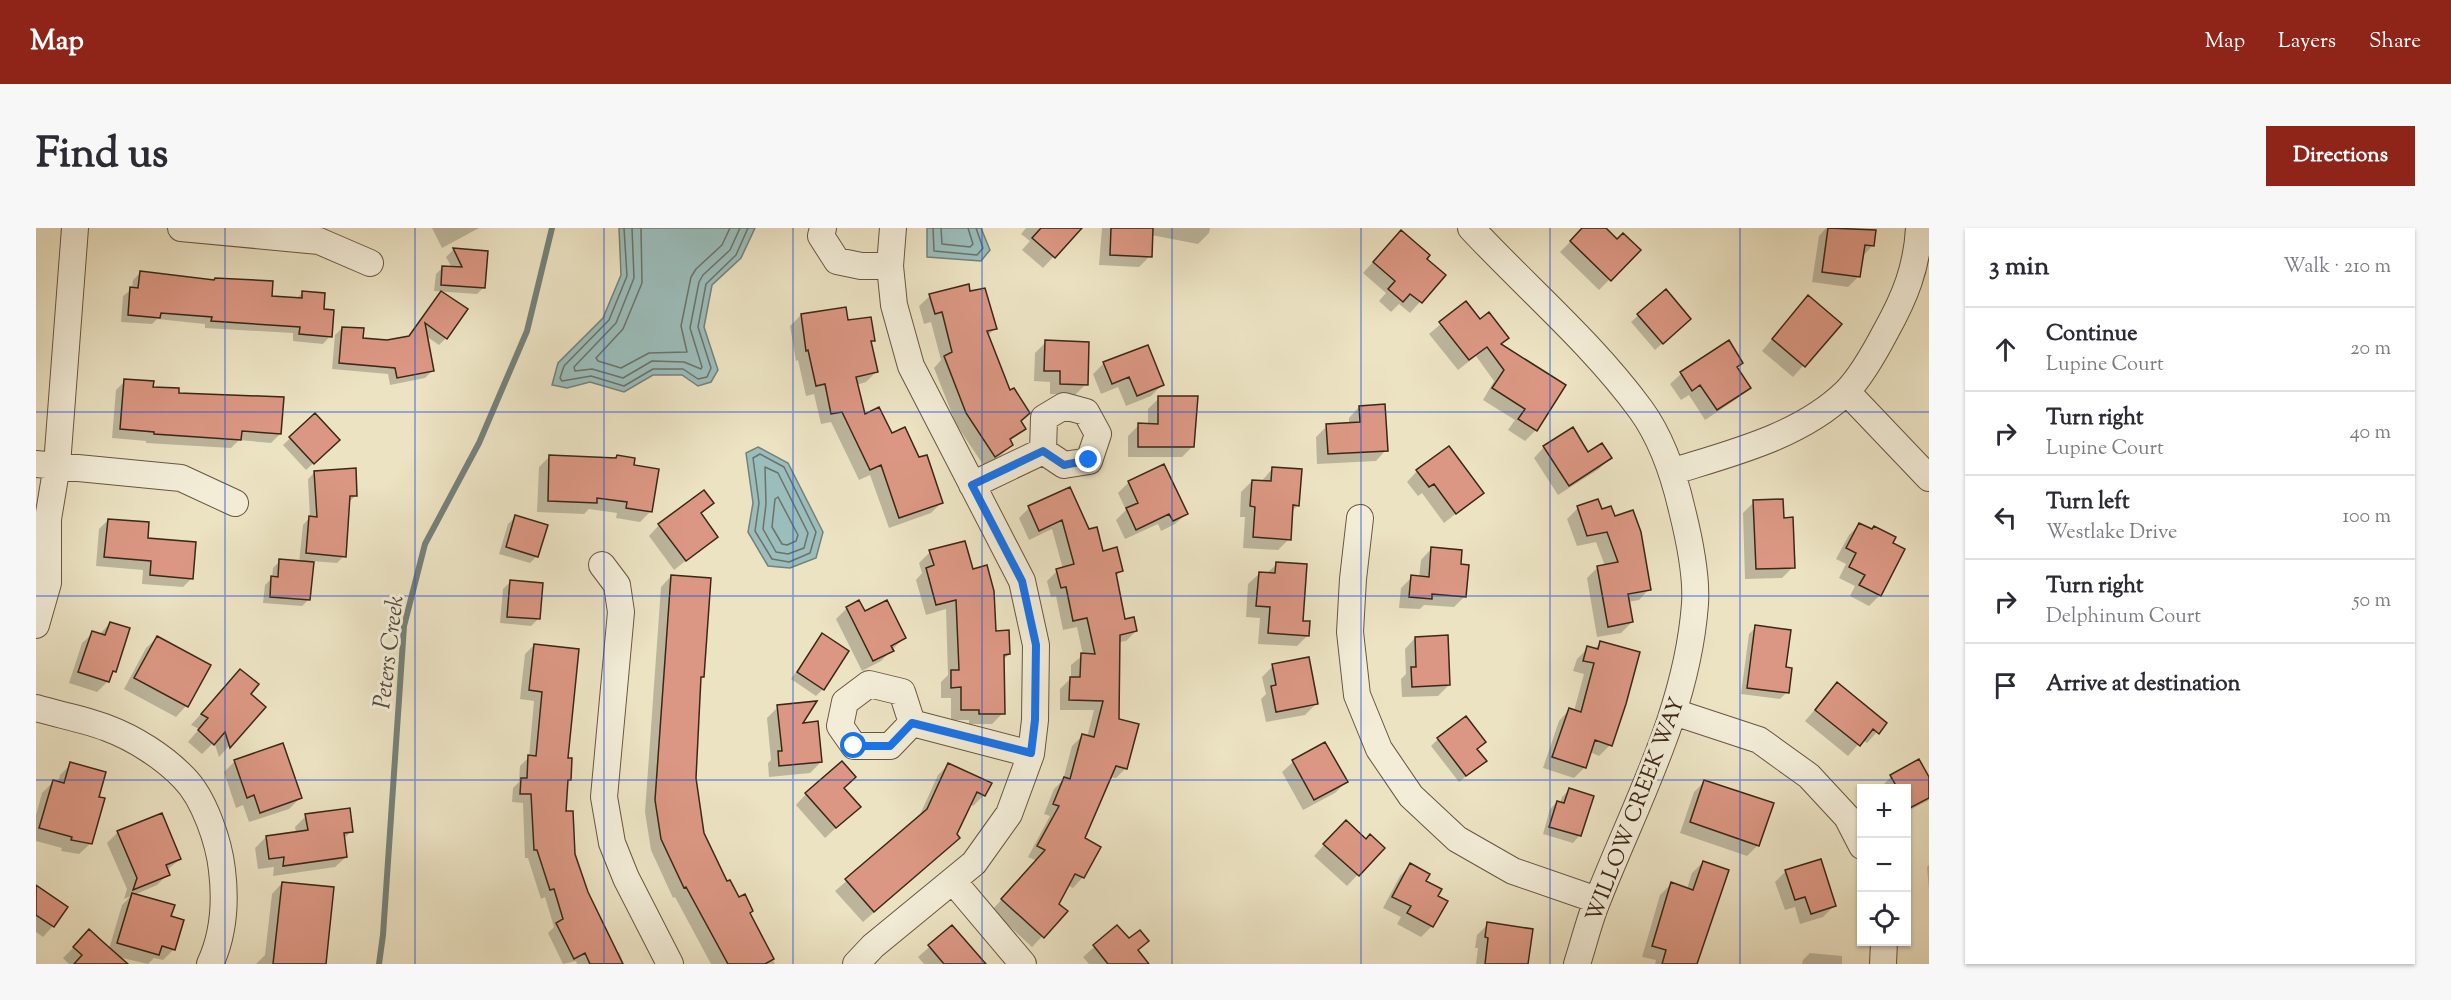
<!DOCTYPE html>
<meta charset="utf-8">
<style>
body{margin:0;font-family:"Sorts Mill Goudy",serif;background:#f7f7f7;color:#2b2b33}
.controls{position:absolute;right:18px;bottom:18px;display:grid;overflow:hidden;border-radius:0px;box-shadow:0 2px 4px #0004}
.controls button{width:54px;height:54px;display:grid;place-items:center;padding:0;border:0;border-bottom:2px solid #e1e1e2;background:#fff;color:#2b2b33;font:30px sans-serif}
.stop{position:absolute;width:18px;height:18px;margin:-14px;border:4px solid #1a73e8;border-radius:50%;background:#fff}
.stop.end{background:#1a73e8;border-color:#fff;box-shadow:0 2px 6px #0008}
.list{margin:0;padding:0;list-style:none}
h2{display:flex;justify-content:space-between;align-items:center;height:78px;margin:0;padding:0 24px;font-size:26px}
h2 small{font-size:20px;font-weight:400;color:#7c7c81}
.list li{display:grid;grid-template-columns:39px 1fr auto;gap:18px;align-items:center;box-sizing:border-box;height:84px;padding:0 24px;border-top:2px solid #e1e1e2}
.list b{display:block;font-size:22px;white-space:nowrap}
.list p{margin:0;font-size:20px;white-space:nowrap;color:#7c7c81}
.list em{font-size:20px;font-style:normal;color:#7c7c81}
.icon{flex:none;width:33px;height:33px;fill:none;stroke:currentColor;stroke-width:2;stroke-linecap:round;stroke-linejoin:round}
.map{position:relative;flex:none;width:1893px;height:736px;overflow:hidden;border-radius:0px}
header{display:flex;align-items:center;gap:36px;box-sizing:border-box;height:84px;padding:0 30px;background:#8f2418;color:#fff}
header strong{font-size:28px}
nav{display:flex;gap:33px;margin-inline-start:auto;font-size:21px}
.intro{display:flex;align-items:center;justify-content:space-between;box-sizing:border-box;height:144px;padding:0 36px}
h1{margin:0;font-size:42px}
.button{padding:15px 27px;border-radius:0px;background:#8f2418;color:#fff;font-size:21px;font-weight:700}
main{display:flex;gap:36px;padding:0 36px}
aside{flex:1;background:#fff;border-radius:0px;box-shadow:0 2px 4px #0004}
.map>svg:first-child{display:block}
</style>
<header>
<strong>Map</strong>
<nav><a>Map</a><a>Layers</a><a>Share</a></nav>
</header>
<div class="intro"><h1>Find us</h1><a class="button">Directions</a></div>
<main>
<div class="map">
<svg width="1893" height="736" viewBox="0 0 1893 736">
<rect width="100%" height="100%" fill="#ece3c3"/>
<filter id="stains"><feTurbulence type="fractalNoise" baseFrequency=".00333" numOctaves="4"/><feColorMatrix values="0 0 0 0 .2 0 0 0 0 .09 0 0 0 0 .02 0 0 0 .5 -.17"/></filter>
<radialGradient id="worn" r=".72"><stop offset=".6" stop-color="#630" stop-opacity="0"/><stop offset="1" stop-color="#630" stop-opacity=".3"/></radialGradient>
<path fill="#9bbdbb" stroke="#758179" stroke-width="1.5" d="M583,0H719L705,30L676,57L668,99L682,142L675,154L662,158L646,147H617L588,164L554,154L531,160L516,157L522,135L567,90L585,47Z
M891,0H945L954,22L945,33L891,29Z
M722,219L752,235L787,304L780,330L754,340L732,338L712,304L717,275L710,225Z"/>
<path fill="#0003" d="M396,0H443L406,20Z
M990,0H1044L1007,40L986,22L994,13L985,6Z
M1066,0H1174L1173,5L1162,16L1115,7L1114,28L1103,39L1063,37Z
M1548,0H1567L1581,13L1603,22L1563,62L1524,24Z
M1790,0H1816L1839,3L1837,17L1826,29L1823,48L1812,59L1776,54L1783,8Z
M1354,15L1389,31L1408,47L1374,85L1363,76L1355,84L1343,73L1350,65L1327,45Z
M417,22L450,24L448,59L441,66L398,63L400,46L407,39L416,40L410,29Z
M104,45L234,69L260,71L267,64L286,82L294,108L287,116L257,113V105L169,100V96L121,91L116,96L85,94L87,68L96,61L97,52Z
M1629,63L1646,98L1619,122L1595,94Z
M406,65L410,110L403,117L390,108L396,143L389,150L354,157L352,146L296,141L299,107L306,100L325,111L351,114L372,110Z
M933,65L959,101L951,108L988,200L974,213L976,217L965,227L948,238L920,196L898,140L905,132L895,94L888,96L883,78L894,68Z
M1430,75L1463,117L1500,202L1489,213L1472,202L1479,192L1447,172L1458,153L1440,128L1422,142L1393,106Z
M1762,80L1804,96L1757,149L1726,123Z
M765,87L811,94L837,112L834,115L840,144L830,154L820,157L828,188L855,207L905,275L895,285L853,300L834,247L823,252L795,194L785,196L778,166L770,168L762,132L760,133L754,98Z
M1010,114L1050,156L1039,167L1014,166V154L998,153L999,125Z
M1692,114L1706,135L1700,140L1713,160L1702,170L1669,192L1653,167L1645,172L1634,156L1645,146Z
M1068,135L1126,157L1115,168L1090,178L1082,159L1065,166L1057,146Z
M89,153L142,166L244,206L235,215L203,212L195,220L110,215V213L76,210L80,162Z
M1123,170L1157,218L1146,229H1092V208L1103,197H1112V181Z
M1323,179L1350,222L1340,233L1281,236L1280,209L1291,198L1313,196V190Z
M279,187L295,219L270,242L247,217Z
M1508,219L1552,226L1574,230L1563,241L1522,267L1498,230Z
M514,228L579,231L581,229L596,239L615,283L604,294L580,290L581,285L553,281L548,286L501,284L503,239Z
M1236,241L1262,277L1255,284L1253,311L1242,322L1207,320L1209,289H1204L1205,264L1216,253L1225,254Z
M1381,243L1446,265L1408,295L1386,265L1382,268L1371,254Z
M279,244L320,267L312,275L308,328L301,335L276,333L273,371L266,378L227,375L229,357L236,350L237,340L244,333L263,335L267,297L274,289L272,251Z
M1093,254L1150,286L1139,296L1125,303L1122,296L1089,311L1080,292L1090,282L1082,265Z
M1033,261L1066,325L1085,343L1079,349L1088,393L1100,403L1090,413L1083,414L1082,492L1090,540L1080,550L1074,549L1047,611V649L1037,660L1031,657L1021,676L1030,683L996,719L956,682L1001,633L992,629L1014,588L1008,586L1018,561L1027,552L1036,518L1046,508L1051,509L1058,482H1024V461L1035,450V437L1047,427L1041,399L1027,402L1020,368L1015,369L1011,353L1021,343L1027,341L1016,301L993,312L983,290L993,280Z
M1718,274L1747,291L1757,339L1746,350L1709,351L1707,285Z
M676,275L664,287L680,309L638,342L613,308L623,297Z
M1542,280L1565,283L1613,361L1603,372L1592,374L1596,394L1585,405L1561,409L1551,350L1562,339L1569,338L1560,314L1541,318L1531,291Z
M479,289L501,328L494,335L463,326L472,296Z
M72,292L110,311L156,350L147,359L106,356L107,342L60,338L63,301Z
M1823,297L1844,367L1833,378L1814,368L1819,358L1803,350L1810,336L1800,331L1813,307Z
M1395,321L1424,338L1429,368L1418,379L1388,377L1384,381L1363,380L1365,360L1376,349L1383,350L1385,332Z
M894,324L958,404L973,426L967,432V485L956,496H933V492H915V470H905V454L912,447L910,381L890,387L880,352L886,345L883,335Z
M1241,336L1272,407L1261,418L1222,416L1224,390L1210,389L1212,356L1223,346H1230Z
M635,348L659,515L658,550L667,606L690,655L713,685L739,736H675L639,669L637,670L615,622L609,584L625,359Z
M474,354L502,391L495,398L464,395L467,361Z
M811,380L828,385L868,410L845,433L826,443L800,391Z
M74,395L78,443L71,454L61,464L33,455L46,415L57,405L63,407Z
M1720,399L1749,440L1751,464L1744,471L1705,466L1713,406Z
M786,407L787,461L780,468L755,451Z
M121,410L150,478L140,489L88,461L110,420Z
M1379,410L1413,457L1402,468L1366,469L1365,451L1370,446L1369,421Z
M1564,415L1574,517L1563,528L1554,524L1549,539L1538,550L1507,540L1523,493L1533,482L1538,483L1548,446L1537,443L1541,431L1552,420L1558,422Z
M498,417L531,531L533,552L530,554L528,585L538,626L550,664L580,725L583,724L588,736H541L540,733L527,736L512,705L518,699L509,669L505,671L492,630H489L487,575L476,574L477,560L483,554L484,538L493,529L498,473L484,471L489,426Z
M1237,438L1280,476L1269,487L1230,494L1225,471L1230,466L1226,449Z
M194,453L228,479L183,529L178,514L166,526L152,514L163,501L155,497Z
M1801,456L1849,495L1831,515L1826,512L1812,528L1769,493Z
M742,479L764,496L785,534L774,545L733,549L732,535L735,532L731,490Z
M1402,511L1448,514L1440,522L1449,533L1423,554L1395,518Z
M1289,516L1310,554L1299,565L1267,582L1246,544L1257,534Z
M199,533L264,570L253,581L213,594L207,577L200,580L188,544Z
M35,536L62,570L54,616L43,626L25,623L26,620L0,613V587L6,565L17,554L22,555L24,547Z
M912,537L948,567L937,578L934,576L911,620L827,694L799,663L882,591L902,547Z
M1855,549L1893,552V572L1870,584V560H1851L1848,556Z
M1669,553L1722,617L1711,628L1644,605L1658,564Z
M807,560L812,589L789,610L760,577L770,566Z
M1533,562L1544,607L1537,615L1507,606L1514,581L1521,574L1524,575L1526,569Z
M270,588L315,603L307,612L310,629L299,639L237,648L238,639L222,641L219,620L230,609L260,605L259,599Z
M82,604L144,631L130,643L132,646L121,657L98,667L133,689L138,721L127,732L118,730L112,736L82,729L90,736H33L27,730L43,714L73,721L86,677L95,668L88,671L91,661L71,615Z
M1299,605L1347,620L1311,658L1278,628Z
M1667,634L1659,736H1619L1620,732L1606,729L1624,667L1635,656L1651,661L1656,645Z
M1374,637L1400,668L1396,698L1385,709L1361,696L1365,689L1347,680L1364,648Z
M1893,637V662L1891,639Z
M1750,643L1798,678L1787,689L1764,696L1759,679L1749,682L1739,654Z
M246,655L289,736H220L229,727L236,666Z
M0,659L17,698L7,709L0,704Z
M1452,696L1490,736H1440L1442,720H1439L1441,707Z
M916,699L948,736H888L882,729Z
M1081,699L1108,736H1053L1047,729Z
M1774,725L1806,728V736H1766L1767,732Z"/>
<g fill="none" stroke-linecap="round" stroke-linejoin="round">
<path stroke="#6c7268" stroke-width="1.5" d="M588,0L591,48L573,92L528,138L524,150L526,153L555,148L588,158L617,141H647L662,151L671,149L675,140L662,99L670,56L700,27L712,0
M596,0L598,50L580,95L538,139L539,143L556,141L587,150L616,133L648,134L665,141L666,139L654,100L663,54L667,47L694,22L704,0
M605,0L606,55L587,101L560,130L562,133L585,140L613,125L651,124L645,98L655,49L660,41L686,17L694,0
M897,0L898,23L941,27L947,20L940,0
M905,0L906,16L934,19L937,16L932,0
M724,226L748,239L780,304L774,325L753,334L736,331L719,303L723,275L717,230Z
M729,239L742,245L772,305L768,320L752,326L740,324L727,301L730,276Z
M742,269L762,307L760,313L751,317L746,316L736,299L739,271Z"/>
<path stroke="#758179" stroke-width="6" d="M343,736L347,707L368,398L389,316L443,215L491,103L516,0"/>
</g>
<path fill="#db9783" stroke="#3c2716" stroke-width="1.5" d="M1005,0H1046L1019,30L996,10Z
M1075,0H1117L1116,29L1074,27Z
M1546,0H1570L1581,11L1587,5L1605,22L1575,53L1534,13Z
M1792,0L1840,2L1838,18L1829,17L1824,49L1786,44Z
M1365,2L1394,27L1391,31L1410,47L1386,75L1374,66L1367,74L1352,61L1359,53L1337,34Z
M417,20L452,23L449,60L405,57L406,38L426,39Z
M104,43L178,52L179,50L237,53L236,68L266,70V63L289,65L288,81L298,82L296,109L263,106L264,99L175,93L176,89L125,85L124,90L92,87L94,59L102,60Z
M933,56L934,63L949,60L961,101L951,103L974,162L978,160L994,185L985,193L990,201L974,211L977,217L959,229L930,185L908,128L916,124L906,84L899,86L893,66Z
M1630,61L1655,91L1627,116L1601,86Z
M405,63L432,81L411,111L389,95L398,143L361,150L359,140L303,135L306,99L328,100L327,110L351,112L373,108Z
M1772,67L1806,96L1769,139L1736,111Z
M1430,73L1444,91L1453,84L1473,110L1465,116L1530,157L1501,203L1482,191L1489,181L1456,160L1468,142L1451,119L1433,132L1403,94Z
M810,79L812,92L835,89L839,113H835L842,144L820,149L829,186L843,179L856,205L869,199L883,229L891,227L907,275L863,290L845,237L834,242L806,184L795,186L789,156L780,158L772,122L770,123L765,86Z
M1009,112L1053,114L1052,157L1024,156V143H1008Z
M1693,112L1707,135L1701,139L1715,160L1681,182L1664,157L1656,163L1644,144Z
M1112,117L1128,157L1101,168L1093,149L1076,156L1067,134Z
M88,151L118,153L117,159L143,160V165L248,169L245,206L206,203L205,212L118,206V204L84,201Z
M1122,168H1162L1158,219H1102V195L1122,196Z
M1349,176L1352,223L1292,226L1290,196L1324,194L1323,178Z
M279,185L304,212L278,236L253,209Z
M1537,199L1552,224L1566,215L1576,230L1533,258L1507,218Z
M1413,218L1448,265L1420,286L1398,256L1393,259L1380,242Z
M513,227L580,230L581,227L599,230L598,237L623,241L616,284L590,280L591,274L561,270V275L512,273Z
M1128,236L1152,286L1137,293L1133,286L1100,302L1090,280L1102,275L1092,253Z
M1236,239L1266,241L1263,278L1257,277L1255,312L1217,309L1219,279L1214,278L1216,252L1235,253Z
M320,240L321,268H314L310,329L270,325L273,288L281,289L278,243Z
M1034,259L1053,301L1061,299L1067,323L1081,319L1087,343L1080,345L1089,391L1098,389L1101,403L1084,407L1083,491L1103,496L1091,541L1080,538L1049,610L1065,619L1048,650L1039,646L1023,676L1032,683L1008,710L965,671L1009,622L1001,618L1023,578L1017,576L1028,549L1034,551L1046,506L1058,509L1067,473L1033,472L1034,449H1044L1045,425L1059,426L1051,390L1037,393L1030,359L1025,360L1020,341L1038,336L1026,292L1003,303L992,278Z
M668,262L678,275L665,285L682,309L650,333L622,296Z
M1562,271L1566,281L1575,278L1579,288L1597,282L1605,304L1615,362L1592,366L1597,394L1572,399L1561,338L1582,334L1571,304L1551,308L1541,278Z
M1747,271L1748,290L1757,289L1759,340L1720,341L1717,272Z
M479,287L512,297L502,329L470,319Z
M72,291L113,294L112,310L160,314L157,351L114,347L115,333L68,329Z
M1823,295L1836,301L1838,298L1860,309L1857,315L1869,321L1845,368L1823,357L1829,347L1813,339L1820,325L1810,320Z
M929,313L937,341L951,337L958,363L960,403L973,402L974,426L968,427L969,486H943V482H925V459L915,460V442H923L920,372L900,377L890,340L898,337L893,322Z
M1395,319L1426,322L1425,336L1433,337L1430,369L1396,366V371L1373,369L1375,347L1393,349Z
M243,331L278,334L274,372L234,369L235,348L242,349Z
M1240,334L1271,336L1267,393H1274L1273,408L1232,405L1234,379L1220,378L1223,344L1239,345Z
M635,347L675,350L668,449H665L660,550L668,605L691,653L694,652L703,669L709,666L717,683L714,685L738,731L729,736H692L650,659L648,660L625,611L619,572Z
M474,352L507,355L504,391L471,389Z
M823,372L829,383L851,372L870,410L855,418L858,423L837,433L810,379Z
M74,394L94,400L80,444L77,443L73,454L42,444L56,403L69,407Z
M1719,397L1755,402L1750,439L1756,440L1753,465L1711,460Z
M786,405L813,423L788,462L761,444Z
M1412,407L1414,457L1376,459L1375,439H1380L1379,409Z
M121,408L175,437L152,479L98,450Z
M1564,413L1604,424L1590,476L1576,518L1559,512L1550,540L1516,529L1533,480L1545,484L1558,435L1547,433L1551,418L1562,421Z
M498,416L543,421L532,530H536L535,552H532L530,583H537L539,626L552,664L587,736H554L549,725L538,731L520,695L527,691L518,661L514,662L501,622H498L495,566H484L485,550H491L492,527L500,528L506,464L493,462Z
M1273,429L1282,476L1240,484L1235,458L1240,457L1236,436Z
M204,441L223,456L215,466L230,479L194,520L189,504L178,517L162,502L172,490L165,486Z
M1801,454L1851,495L1843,506L1837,501L1824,518L1779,482Z
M781,473L767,495L782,493L786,534L743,538L742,523H746L741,477Z
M1430,488L1450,514L1441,521L1451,533L1430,548L1401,510Z
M1289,514L1312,554L1278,572L1256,532Z
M247,515L266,570L224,585L218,567L211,570L198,532Z
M1883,531L1893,549V570L1870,582V561H1862L1854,547Z
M806,533L820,549L808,560L825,579L800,600L769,565Z
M34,534L70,544L63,569L69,570L56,616L35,612L36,609L3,600L17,552L28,555Z
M912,535L956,555L949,568L941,564L921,606L924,610L838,684L809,651L891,581Z
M1668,552L1738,575L1723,618L1654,594Z
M1533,560L1558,568L1545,608L1513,599L1521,573L1528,575Z
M314,580L317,604L308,605L311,629L247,638L248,629L233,631L230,608L272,602L269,586Z
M126,585L145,631L130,637L134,647L97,662L101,650L81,603Z
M1310,592L1330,611L1334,606L1349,620L1323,648L1287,616Z
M1785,631L1800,678L1775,686L1769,669L1759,672L1749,642Z
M1667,633L1693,642L1661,736H1626L1630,722L1616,718L1635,654L1657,662Z
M1374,635L1394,646L1390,653L1406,661L1402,668L1412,673L1397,699L1371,685L1375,678L1356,669Z
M246,654L298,659L290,736H237Z
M0,657L32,679L18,699L0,687Z
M96,665L139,677L135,688L148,692L139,722L126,718L123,727L81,715Z
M1451,694L1497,701L1492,736H1449L1452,710L1449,709Z
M916,697L950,736H908L892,717Z
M1081,697L1093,710L1104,702L1113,713L1102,722L1113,736H1072L1057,717Z
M53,701L66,713L92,736H38L46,727L37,719Z"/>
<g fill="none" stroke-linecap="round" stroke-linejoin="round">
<defs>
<path id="minor" d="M145,0L283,13L334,35
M787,0L785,8L801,33L825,38H854
M1435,0C1492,61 1556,115 1605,182C1626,211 1638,247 1646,282C1653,310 1661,347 1659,376C1651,483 1600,574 1562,671C1553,692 1548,715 1541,736
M1811,164L1893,250
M0,236L145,250L199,275
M1638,243C1696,225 1765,208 1810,164C1825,149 1840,122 1850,103C1869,69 1881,39 1883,0
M936,257L1007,223L1028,237L1053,233L1062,206L1050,184L1028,178L1008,190L1007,223
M1324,290L1317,351L1314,404L1321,467L1343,521L1375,568L1421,611L1477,643L1561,672
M566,337L581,357L585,384L568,569L576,615L590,650L634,736
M0,397L12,355V291L21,237L39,0
M0,480C23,487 48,491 71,500C98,510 128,529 148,550C168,570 183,614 186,642C190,675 188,706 174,736
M1638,484L1723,512L1773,548L1811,589L1826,618
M876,495L854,518H818L804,498L809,474L833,456L866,464L876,495L995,526
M917,653L987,736
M820,736L837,718L938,635L973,586L995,526L999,492L1000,417L986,353L875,138L858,77L854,38L857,0
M1847,736L1848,714"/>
</defs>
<use href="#minor" stroke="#685641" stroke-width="28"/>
<use href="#minor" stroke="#f3edd8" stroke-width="26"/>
</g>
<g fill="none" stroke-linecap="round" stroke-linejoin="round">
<path stroke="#1a73e8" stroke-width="8" d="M818,518H854L876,495L995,525L999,492L1000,417L986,353L936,257L1007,223L1028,237L1053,232"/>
</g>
<path fill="none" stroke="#1d4ed8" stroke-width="1.5" stroke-opacity="0.55" d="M189,0V736M379,0V736M568,0V736M757,0V736M946,0V736M1136,0V736M1325,0V736M1514,0V736M1704,0V736M0,184H1893M0,368H1893M0,552H1893"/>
<g text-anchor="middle" stroke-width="6" stroke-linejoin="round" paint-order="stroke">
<g font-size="22" fill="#3c2716" stroke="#f3edd8">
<text transform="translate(1598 581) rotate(-69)" y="8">WILLOW CREEK WAY</text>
</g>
<g font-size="24" font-style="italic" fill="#544c3f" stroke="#f3edd8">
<text transform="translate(352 424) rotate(-83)" y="8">Peters Creek</text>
</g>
</g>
<rect width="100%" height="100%" filter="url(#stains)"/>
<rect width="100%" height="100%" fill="url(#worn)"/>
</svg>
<div class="controls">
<button>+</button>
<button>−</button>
<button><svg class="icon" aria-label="locate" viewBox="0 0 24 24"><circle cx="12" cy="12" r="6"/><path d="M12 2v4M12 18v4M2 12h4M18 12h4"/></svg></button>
</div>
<div class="stop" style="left:818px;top:518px"></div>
<div class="stop end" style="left:1053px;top:232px"></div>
</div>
<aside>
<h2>3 min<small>Walk · 210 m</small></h2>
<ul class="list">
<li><svg class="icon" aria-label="ahead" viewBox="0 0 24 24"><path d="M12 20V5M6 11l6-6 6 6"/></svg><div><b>Continue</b><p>Lupine Court</p></div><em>20 m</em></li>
<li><svg class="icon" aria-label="right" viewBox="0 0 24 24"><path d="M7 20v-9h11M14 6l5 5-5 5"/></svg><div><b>Turn right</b><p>Lupine Court</p></div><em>40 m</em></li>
<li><svg class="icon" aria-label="left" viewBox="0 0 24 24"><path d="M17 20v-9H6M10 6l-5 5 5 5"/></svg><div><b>Turn left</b><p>Westlake Drive</p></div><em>100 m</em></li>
<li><svg class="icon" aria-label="right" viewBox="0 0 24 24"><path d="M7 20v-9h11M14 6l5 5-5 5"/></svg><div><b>Turn right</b><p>Delphinum Court</p></div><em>50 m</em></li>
<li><svg class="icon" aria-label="arrive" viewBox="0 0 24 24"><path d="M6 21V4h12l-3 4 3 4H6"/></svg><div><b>Arrive at destination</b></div></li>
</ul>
</aside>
</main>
